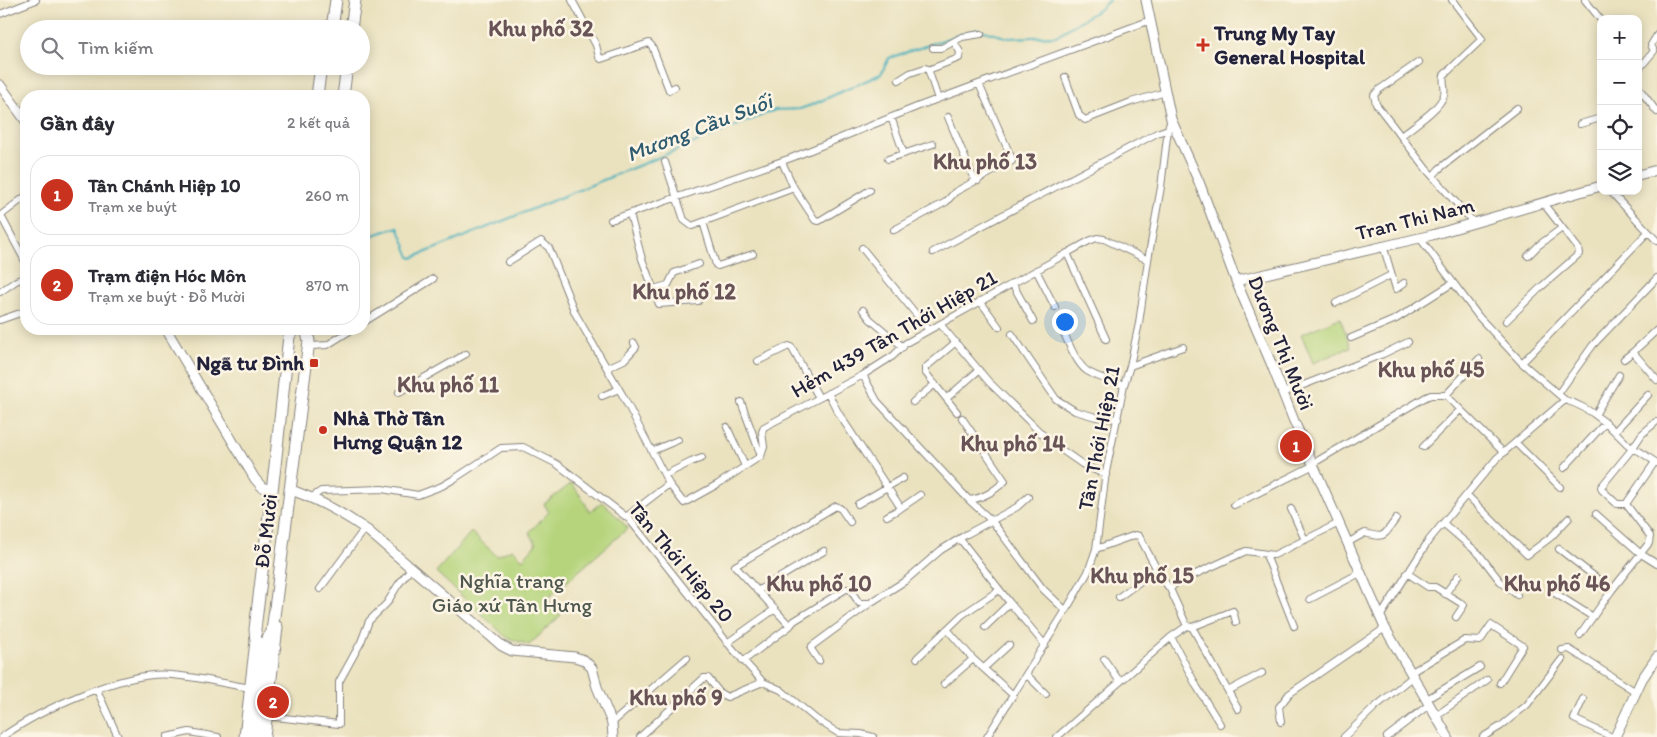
<!DOCTYPE html>
<html lang="vi">
<meta charset="utf-8">
<style>
body{margin:0;font-family:Itim,sans-serif;background:#f7f7f7;color:#2b2b33}
.controls{position:absolute;right:15px;top:15px;display:grid;overflow:hidden;border-radius:10px;box-shadow:0 2px 12px #0003}
.controls button{width:45px;height:45px;display:grid;place-items:center;padding:0;border:0;border-bottom:1px solid #e1e1e2;background:#fff;color:#2b2b33;font:25px sans-serif}
.you{position:absolute;left:1064px;top:321px;width:18px;height:18px;margin:-12px;border:4px solid #fff;border-radius:50%;background:#1a73e8;box-shadow:0 0 0 8px #1a73e833}
.badge{display:grid;place-items:center;width:32px;height:32px;border-radius:50%;background:#c8321e;color:#fff;font-size:16px;font-weight:700}
.pin{position:absolute;translate:-50% -50%;border:2px solid #fff;box-shadow:0 1px 5px #0006}
.list{margin:0;padding:0;list-style:none}
h2{display:flex;justify-content:space-between;align-items:center;height:65px;margin:0;padding:0 20px;font-size:21px}
h2 small{font-size:16px;font-weight:400;color:#7c7c81}
.list li{display:grid;grid-template-columns:32px 1fr auto;gap:15px;align-items:center;box-sizing:border-box;height:80px;margin:0 10px 10px;padding:0 10px;border:1px solid #e1e1e2;border-radius:20px}
.list b{display:block;font-size:19px;white-space:nowrap}
.list p{margin:0;font-size:16px;white-space:nowrap;color:#7c7c81}
.list em{font-size:16px;font-style:normal;color:#7c7c81}
.icon{flex:none;width:28px;height:28px;fill:none;stroke:currentColor;stroke-width:2;stroke-linecap:round;stroke-linejoin:round}
.map{position:relative;flex:none;width:1657px;height:737px;overflow:hidden}
.search{position:absolute;background:#fff;box-shadow:0 2px 12px #0003;left:20px;top:20px;width:350px;height:55px;display:flex;align-items:center;gap:12px;box-sizing:border-box;padding:0 18px;border-radius:28px;color:#7c7c81;font-size:19px}
.panel{position:absolute;background:#fff;box-shadow:0 2px 12px #0003;left:20px;top:90px;width:350px;height:245px;border-radius:20px}
.map>svg:first-child{display:block}
</style>
<div class="map">
<svg width="1657" height="737" viewBox="0 0 1657 737">
<rect width="100%" height="100%" fill="#fcf5e5"/>
<filter id="ink" filterUnits="userSpaceOnUse"><feTurbulence type="fractalNoise" baseFrequency=".02" numOctaves="2"/><feDisplacementMap in="SourceGraphic" scale="10" xChannelSelector="R" yChannelSelector="G"/><feConvolveMatrix kernelMatrix="1 2 1 2 8 2 1 2 1" color-interpolation-filters="sRGB"/></filter>
<filter id="wash" filterUnits="userSpaceOnUse"><feTurbulence type="fractalNoise" baseFrequency=".0096" numOctaves="4" result="noise"/><feDisplacementMap in="SourceGraphic" scale="20" xChannelSelector="R" yChannelSelector="G"/><feGaussianBlur stdDeviation="1.12" result="paint"/><feColorMatrix in="noise" values="0 0 0 0 0 0 0 0 0 0 0 0 0 0 0 0 0 1.4 0 .05"/><feComposite in="paint" operator="in"/></filter>
<g filter="url(#wash)">
<rect width="100%" height="100%" fill="#eae2bf"/>
<path fill="#b5d47b" stroke="#6c7b5b" d="M1340,318L1351,347L1313,363L1301,334Z
M572,483L590,511L603,502L628,528L547,599L561,615L529,645L506,637L436,572L471,532L497,556L512,549L523,559L536,544L529,532L549,512L544,504Z"/>
<g fill="none" stroke-linecap="round" stroke-linejoin="round">
<path stroke="#41b0be" stroke-width="2" d="M364,238L398,227L410,257L412,258L775,110L800,109L814,104L881,74L889,58L977,29L1009,38L1056,36L1100,9L1109,0"/>
</g>
</g>
<g filter="url(#ink)">
<g fill="none" stroke-linecap="round" stroke-linejoin="round">
<defs>
<path id="street" d="M572,0L596,45L599,57L601,59L649,43L652,46L669,90L675,87
M1585,0L1601,20
M0,14L36,0
M933,48H942L962,37L981,34
M1419,62L1380,89L1374,95L1376,104L1427,170L1474,223
M928,70L959,58L960,52L954,42
M1638,70L1654,51L1651,45L1657,35
M1065,77L1079,115L1085,120L1131,102L1166,92
M899,80L910,73L925,68L928,69L938,99
M1638,87L1657,112
M891,117L904,154
M948,117L973,177L978,181
M1580,124L1601,118
M1401,136C1414,125 1439,110 1444,95C1446,88 1442,82 1444,75L1482,39L1452,0
M888,159L933,144
M665,162L684,220L692,226L794,188L815,220L819,221L870,190
M782,162L794,188
M1433,176L1439,169L1517,108
M1610,191L1657,241
M630,214L642,259L659,304L698,301
M0,216L26,196
M1,216L26,263
M611,220L791,158L919,106L1151,20
M703,222L716,265L718,266L753,254
M894,230L946,202L955,192L1012,161V159L979,84
M1419,237L1479,317L1522,363L1558,394
M1383,245L1396,289L1404,283
M862,248L929,330
M933,252L1157,133L1168,129
M1067,253L1106,339
M1528,256L1539,245L1562,228
M508,262L541,241L549,248L575,313L623,396L669,484L626,517
M1036,270L1055,307
M1012,283L1033,321
M653,289L668,285L674,273L699,264
M0,292L16,281L26,277
M980,301L999,327
M1336,303L1391,275
M863,310L870,319L903,347
M0,320L26,311
M1058,320C1065,334 1075,363 1087,371C1098,378 1111,381 1124,385
M1506,321L1540,288L1579,254L1578,248L1543,203
M364,322L433,279
M940,324L988,381L1049,441L1082,464L1106,475
M1657,330L1633,352L1657,380
M1012,334L1056,399L1075,411L1096,417L1118,419
M1351,338L1396,319L1453,283
M956,342L925,368V372L957,412
M312,346L327,345L353,329
M1479,359L1446,395L1504,453
M1624,359L1633,352
M758,361L789,346L792,348L819,398
M1522,363L1648,232
M1130,366L1183,347
M607,368L624,360L636,347L634,343
M863,375L877,401L969,500C984,498 994,491 1005,481L962,418
M399,392L466,354
M828,393L839,414L901,508L920,495
M1283,393L1383,354L1408,342
M602,396L619,389
M947,398L979,370
M1565,400C1593,408 1612,428 1632,449L1601,487L1602,490L1617,504H1626
M741,402L761,456
M913,402L935,384
M1595,415L1619,375
M1656,422L1642,434L1632,449L1639,451L1657,463
M727,427L745,466
M1615,431L1648,395
M1516,443L1560,487
M1423,447L1460,410
M652,451L678,440
M1312,464L1426,397L1431,395H1446
M1564,468L1606,422
M665,475L691,462L702,458
M669,484L684,503L718,484L761,456L764,447L762,432L764,427L863,375L893,356L906,343L1089,241L1097,238L1104,239L1148,260
M1467,495L1527,555L1551,537L1569,518
M312,497L321,491L382,489L418,495L442,486L454,479L501,448L523,447L557,464L629,519L731,647L763,682L781,690L816,719L838,733L861,734L873,737
M969,500L992,521L1043,589L1065,610
M858,504L903,478
M1234,505L1312,466
M1291,509L1305,540
M1596,514L1641,554L1657,564
M887,516L901,508
M850,522L841,509L836,506L735,566L790,626L794,621L846,589H850L859,603H870L905,581L941,550L967,534L1017,507L1028,497
M1443,523L1479,554L1500,581L1517,595
M960,539L1010,603L985,627
M1347,543L1365,533C1386,539 1383,536 1396,519
M1096,549L1135,535L1139,536L1161,577L1170,589
M1559,549L1612,590
M1266,555L1294,626
M1407,573L1428,587H1435L1464,605L1456,617
M320,589L365,528
M757,591L824,551
M1553,592L1593,617
M1445,594L1458,576
M1119,597L1157,569
M1310,599L1360,573
M1010,603L1045,645
M1380,617L1429,540L1497,458L1565,400L1558,394L1593,345L1657,278
M1187,626L1192,627L1238,709
M1192,627L1233,611L1236,622
M947,629L973,659L1013,695
M1580,635L1612,590L1649,543L1650,536L1626,504L1655,462
M1171,637L1197,687L1220,724
M727,643L775,609
M1562,650L1569,649L1636,692
M917,658L962,615L999,590
M1104,659L1120,682
M743,661L790,626
M819,661L811,649L812,646L869,604
M984,668L1009,645
M1410,673L1465,640L1480,641L1491,625L1523,646L1500,683
M1026,674L1046,694
M944,684L973,659
M97,690L118,737
M1228,691L1262,673
M1427,699L1480,667
M1583,699L1574,719L1612,737
M1437,715L1487,680
M266,716L339,724V682L361,642L369,621L387,603L398,585L412,567
M1281,722L1279,707L1289,694L1385,628
M612,723L687,658
M2,737C40,710 125,670 172,675C198,677 225,684 251,688
M167,737L189,732L218,737
M640,737L704,678H708L720,693L727,697L763,682
M987,737L1069,605L1088,572L1096,549L1106,472L1124,385L1130,366L1139,323L1148,260L1161,187L1168,129L1171,119
M1057,737L1171,637L1187,626L1170,589L1176,583L1246,551L1274,555L1339,523
M1344,737L1375,707L1412,677
M1387,737L1430,704
M1483,737L1501,726L1527,705L1562,659"/>
<path id="secondary" d="M1146,0L1171,119L1199,182L1236,281L1271,363L1294,421L1385,628L1448,737
M0,85L26,121
M1638,175L1657,170
M1236,281L1432,235L1601,186
M166,329L255,479L262,487L268,489
M294,491C321,501 344,514 367,530L502,646L512,651L575,657L584,660L592,668L597,687L612,723L613,737
M1615,737L1642,679L1657,657"/>
<path id="highway" d="M332,29L336,0
M351,29L355,0
M317,96L321,66
M343,96L347,66
M245,737L256,641L255,629L275,466L289,336L294,329
M256,737L267,640L272,632L309,341L306,329
M264,737L277,627"/>
</defs>
<use href="#street" stroke="#86827d" stroke-width="8"/>
<use href="#secondary" stroke="#86827d" stroke-width="11"/>
<use href="#highway" stroke="#86827d" stroke-width="13"/>
<use href="#street" stroke="#fff" stroke-width="6"/>
<use href="#secondary" stroke="#fff" stroke-width="9"/>
<use href="#highway" stroke="#fff" stroke-width="11"/>
</g>
</g>
<g fill="#c8321e" stroke="#fcf5e5" stroke-width="2">
<path d="M1200.5 37.5h5v5h5v5h-5v5h-5v-5h-5v-5h5z"/>
<rect x="309" y="358" width="10" height="10" rx="2.5"/>
<circle cx="323" cy="430" r="5"/>
</g>
<g text-anchor="middle" stroke-width="5" stroke-linejoin="round" paint-order="stroke">
<g font-size="21" font-weight="bold" fill="#22223b" stroke="#fcf5e5" text-anchor="start">
<text x="1214" y="40">Trung My Tay<tspan x="1214" dy="24">General Hospital</tspan></text>
<text x="304" y="370" text-anchor="end">Ngã tư Đình</text>
<text x="333" y="425">Nhà Thờ Tân<tspan x="333" dy="24">Hưng Quận 12</tspan></text>
</g>
<g font-size="21" fill="#22223b" stroke="#fcf5e5">
<text transform="translate(1415 219) rotate(-14)" y="7">Tran Thi Nam</text>
<text transform="translate(894 334) rotate(-30)" y="7">Hẻm 439 Tân Thới Hiệp 21</text>
<text transform="translate(1281 343) rotate(68)" y="7">Dương Thị Mười</text>
<text transform="translate(1099 438) rotate(-79)" y="7">Tân Thới Hiệp 21</text>
<text transform="translate(266 531) rotate(-83)" y="7">Đỗ Mười</text>
<text transform="translate(681 562) rotate(50)" y="7">Tân Thới Hiệp 20</text>
</g>
<g font-size="21" fill="#4e574e" stroke="#fcf5e5">
<text x="512" y="588">Nghĩa trang<tspan x="512" dy="24">Giáo xứ Tân Hưng</tspan></text>
</g>
<g font-size="22" font-weight="bold" fill="#685356" stroke="#fcf5e5">
<text x="541" y="36">Khu phố 32</text>
<text x="985" y="169">Khu phố 13</text>
<text x="684" y="299">Khu phố 12</text>
<text x="1431" y="377">Khu phố 45</text>
<text x="448" y="392">Khu phố 11</text>
<text x="1013" y="451">Khu phố 14</text>
<text x="1142" y="583">Khu phố 15</text>
<text x="819" y="591">Khu phố 10</text>
<text x="1557" y="591">Khu phố 46</text>
<text x="676" y="705">Khu phố 9</text>
</g>
<g font-size="22" font-style="italic" fill="#2e5b6f" stroke="#fcf5e5">
<text transform="translate(699 127) rotate(-21)" y="8">Mương Cầu Suối</text>
</g>
</g>
</svg>
<div class="controls">
<button>+</button>
<button>−</button>
<button><svg class="icon" aria-label="locate" viewBox="0 0 24 24"><circle cx="12" cy="12" r="6"/><path d="M12 2v4M12 18v4M2 12h4M18 12h4"/></svg></button>
<button><svg class="icon" aria-label="layers" viewBox="0 0 24 24"><path d="M12 4l9 5-9 5-9-5zM3 14l9 5 9-5"/></svg></button>
</div>
<div class="you"></div>
<div class="pin badge" style="left:1296px;top:446px">1</div>
<div class="pin badge" style="left:273px;top:702px">2</div>
<div class="search"><svg class="icon" aria-label="search" viewBox="0 0 24 24"><circle cx="10" cy="10" r="6"/><path d="M15 15l6 6"/></svg>Tìm kiếm</div>
<section class="panel">
<h2>Gần đây<small>2 kết quả</small></h2>
<ul class="list">
<li><span class="badge">1</span><div><b>Tân Chánh Hiệp 10</b><p>Trạm xe buýt</p></div><em>260 m</em></li>
<li><span class="badge">2</span><div><b>Trạm điện Hóc Môn</b><p>Trạm xe buýt · Đỗ Mười</p></div><em>870 m</em></li>
</ul>
</section>
</div>
